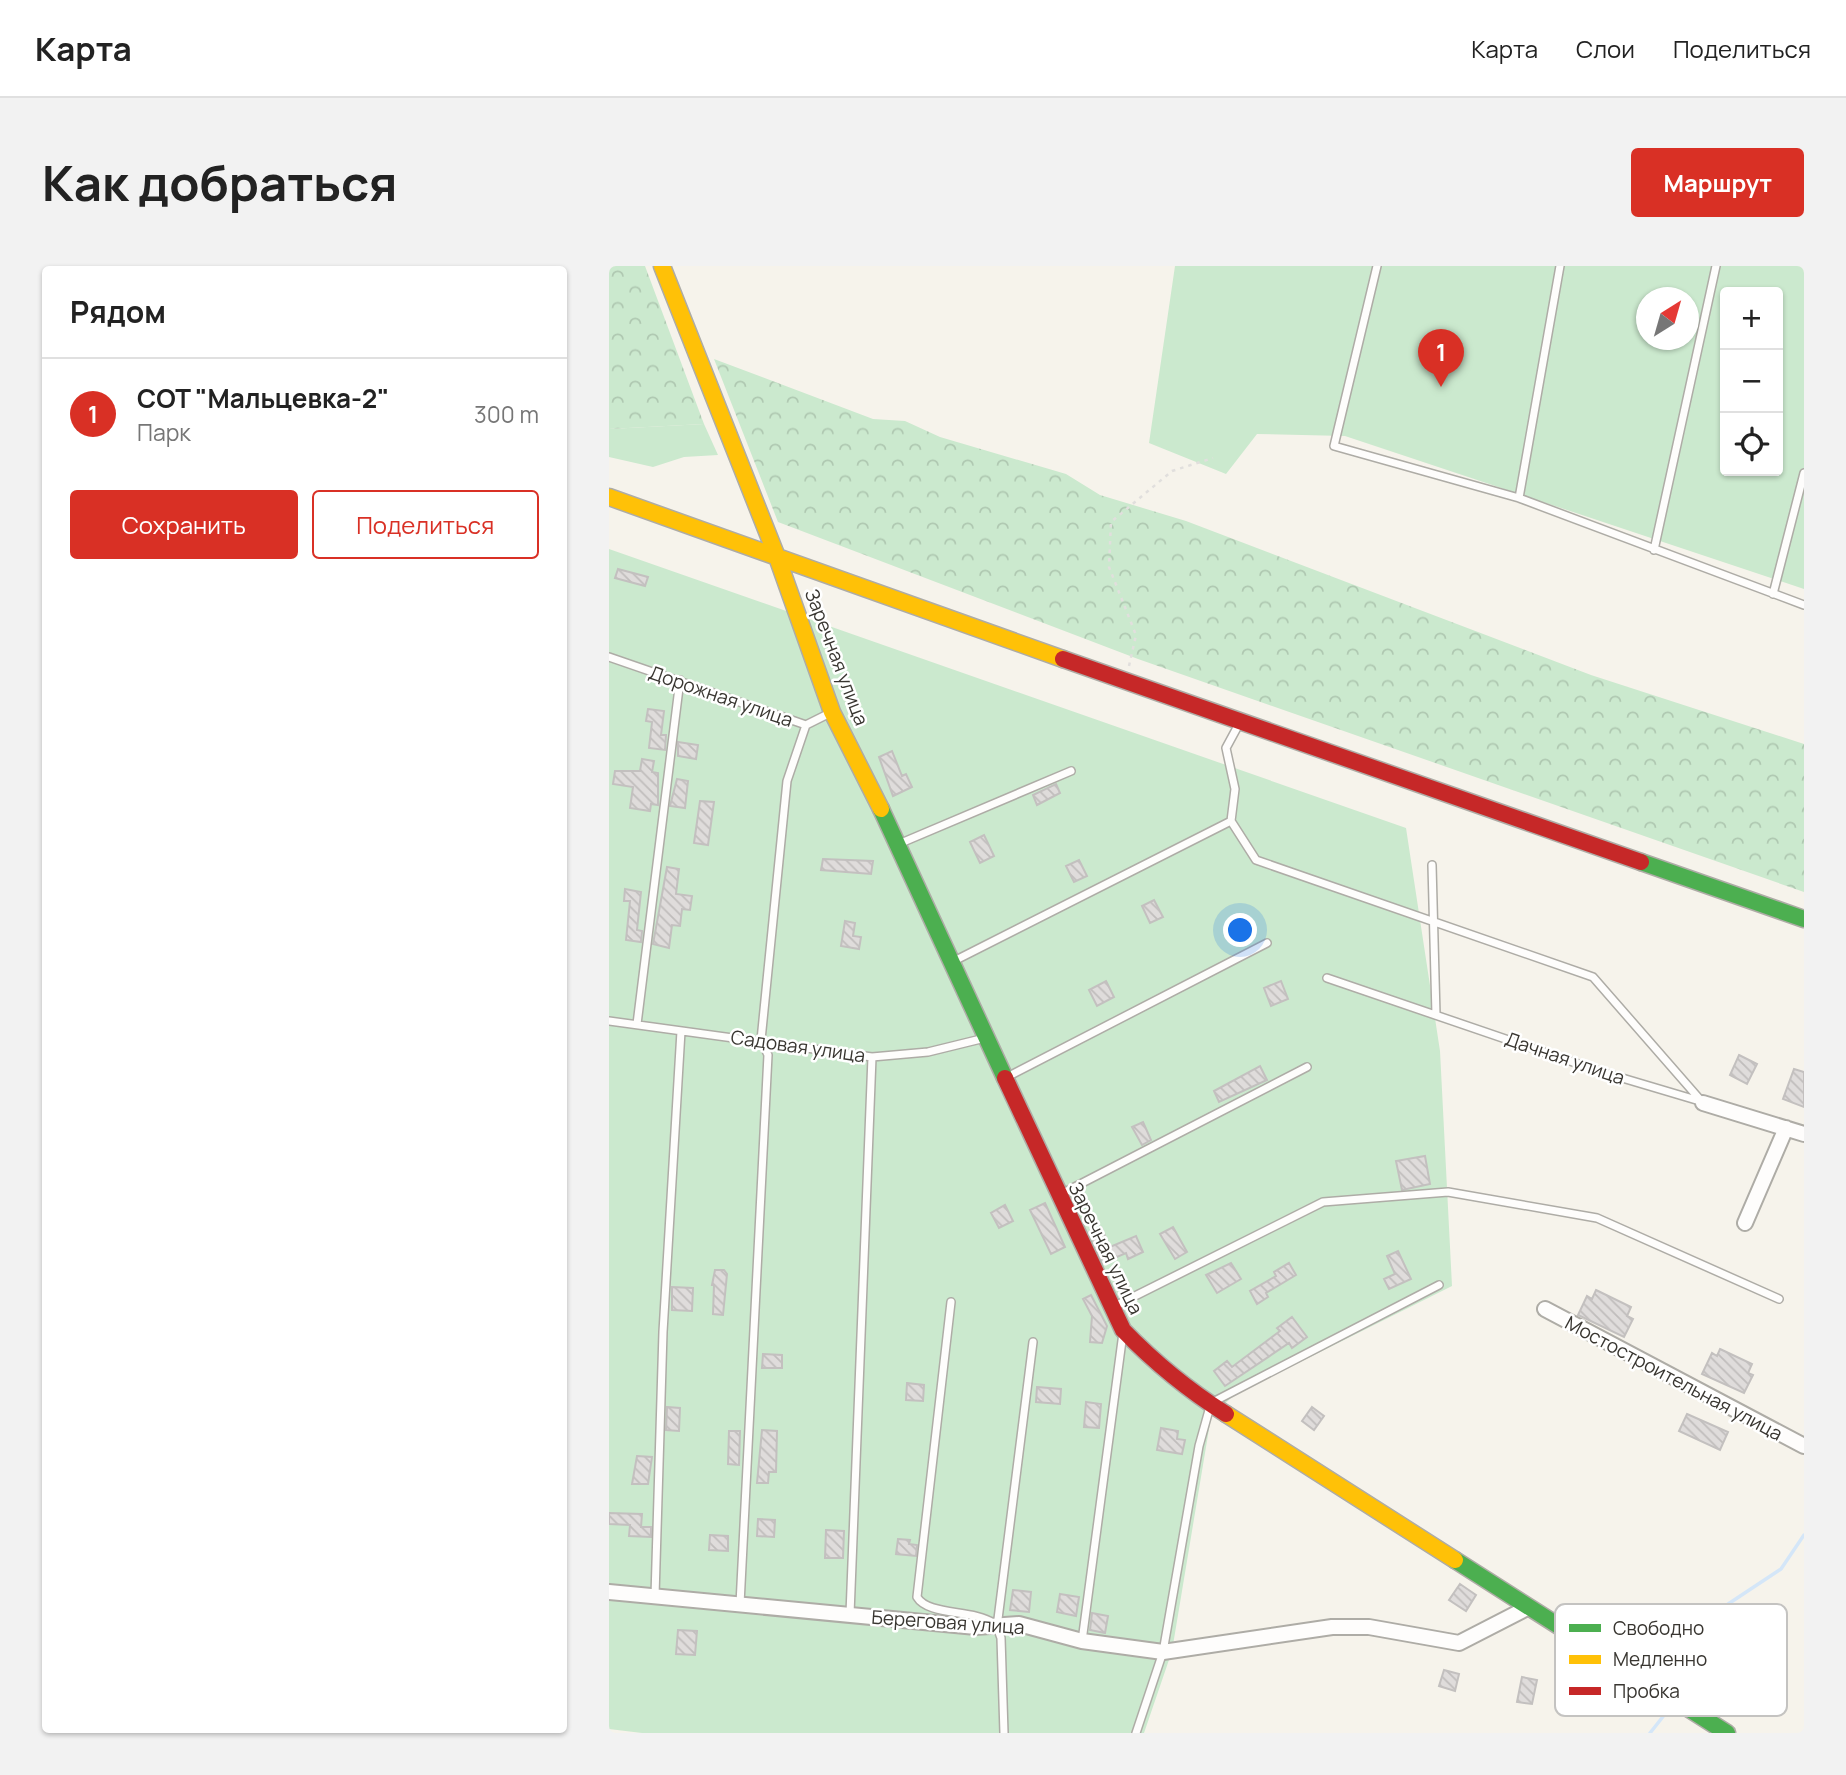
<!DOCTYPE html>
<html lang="ru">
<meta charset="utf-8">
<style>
body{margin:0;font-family:Manrope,sans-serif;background:#f2f2f2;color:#222}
.controls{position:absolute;right:21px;top:21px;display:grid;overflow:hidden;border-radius:7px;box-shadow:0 2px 5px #0004}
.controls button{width:63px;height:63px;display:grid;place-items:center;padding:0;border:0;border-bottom:2px solid #e0e0e0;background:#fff;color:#222;font:35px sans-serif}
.compass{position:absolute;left:1027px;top:21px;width:63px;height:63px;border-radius:50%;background:#fff;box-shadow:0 2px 5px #0004;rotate:37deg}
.you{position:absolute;left:632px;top:665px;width:24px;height:24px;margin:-18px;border:5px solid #fff;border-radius:50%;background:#1a73e8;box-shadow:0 0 0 10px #1a73e833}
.badge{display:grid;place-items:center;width:46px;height:46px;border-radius:50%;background:#d93025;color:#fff;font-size:23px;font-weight:700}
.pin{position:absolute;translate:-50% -58px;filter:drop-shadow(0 2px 4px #0008)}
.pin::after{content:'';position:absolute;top:37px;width:24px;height:21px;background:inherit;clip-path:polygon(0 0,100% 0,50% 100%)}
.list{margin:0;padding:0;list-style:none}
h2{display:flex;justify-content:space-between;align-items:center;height:91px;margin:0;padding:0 28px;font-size:30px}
h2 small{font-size:23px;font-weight:400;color:#767676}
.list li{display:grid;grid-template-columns:46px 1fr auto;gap:21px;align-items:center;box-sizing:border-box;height:112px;padding:0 28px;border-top:2px solid #e0e0e0}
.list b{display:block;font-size:26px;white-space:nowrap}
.list p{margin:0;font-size:23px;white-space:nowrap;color:#767676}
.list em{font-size:23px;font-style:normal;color:#767676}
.actions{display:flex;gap:14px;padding:21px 28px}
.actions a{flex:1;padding:16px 0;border:2px solid #d93025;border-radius:7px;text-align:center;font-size:24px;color:#d93025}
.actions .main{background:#d93025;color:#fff}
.icon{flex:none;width:38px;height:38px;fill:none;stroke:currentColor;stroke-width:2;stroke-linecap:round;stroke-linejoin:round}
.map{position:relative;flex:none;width:1195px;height:1467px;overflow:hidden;border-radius:7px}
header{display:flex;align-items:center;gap:42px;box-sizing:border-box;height:98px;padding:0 35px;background:#fff;border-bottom:2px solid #e0e0e0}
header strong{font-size:33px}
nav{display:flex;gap:38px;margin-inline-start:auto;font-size:24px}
.intro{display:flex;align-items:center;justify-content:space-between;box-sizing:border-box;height:168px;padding:0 42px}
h1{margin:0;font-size:49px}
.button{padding:18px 32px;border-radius:7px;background:#d93025;color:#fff;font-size:24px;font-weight:700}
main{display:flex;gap:42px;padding:0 42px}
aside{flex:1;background:#fff;border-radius:7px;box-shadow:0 2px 5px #0004}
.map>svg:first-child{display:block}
</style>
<header>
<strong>Карта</strong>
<nav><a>Карта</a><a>Слои</a><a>Поделиться</a></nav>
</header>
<div class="intro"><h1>Как добраться</h1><a class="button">Маршрут</a></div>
<main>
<aside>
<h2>Рядом<small></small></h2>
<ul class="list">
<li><span class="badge">1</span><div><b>СОТ &quot;Мальцевка-2&quot;</b><p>Парк</p></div><em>300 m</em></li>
</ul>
<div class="actions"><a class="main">Сохранить</a><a>Поделиться</a></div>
</aside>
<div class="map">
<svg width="1195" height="1467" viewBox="0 0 1195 1467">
<defs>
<pattern id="forest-crowns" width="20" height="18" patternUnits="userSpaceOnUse" patternTransform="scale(1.75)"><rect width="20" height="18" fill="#cbe9ce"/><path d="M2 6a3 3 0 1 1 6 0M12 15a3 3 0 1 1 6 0" fill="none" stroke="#afc8b1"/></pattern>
<pattern id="building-back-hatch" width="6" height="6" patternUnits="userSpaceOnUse" patternTransform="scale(1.75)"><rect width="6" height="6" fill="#dfdcdb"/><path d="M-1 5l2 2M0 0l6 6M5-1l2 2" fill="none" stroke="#c0bdbc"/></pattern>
</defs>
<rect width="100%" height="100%" fill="#f6f3eb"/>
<path fill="#cbe9ce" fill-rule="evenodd" d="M566,0H1195V323L736,170L648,168L617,208L540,177ZM1116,26H1169V205H1116ZM1038,32H1080V74H1038Z
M95,158L109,189L75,191L44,201L0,191V163Z
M0,283L797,562L831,785L843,1020L625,1129L602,1151L563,1385L535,1467H33L0,1463Z"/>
<path fill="url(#forest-crowns)" d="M0,0H36L95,158L0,163Z
M105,93L264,153L296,155L331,171L457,208L491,229L577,255L982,409L1195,478V626L529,393L169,256Z"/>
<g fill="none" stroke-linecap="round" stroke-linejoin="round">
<path stroke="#d4e6f8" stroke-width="3.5" d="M1069,1424L1098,1352L1172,1303L1195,1269
M1041,1467L1060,1443"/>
</g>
<path fill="url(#building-back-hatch)" stroke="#c3c0bf" stroke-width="2" d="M9,303L39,311L36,320L6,312Z
M39,443L55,445L52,469H57L56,484L40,482L43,456L37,455Z
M69,476L89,479L87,493L69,490Z
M283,485L293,510L297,508L303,521L284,530L270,491Z
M33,493L45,495L43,506L49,507V539L42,538L41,545L21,542L24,521L4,518L6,505H31Z
M68,513L79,515L76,542L61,540Z
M447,518L451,527L428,539L424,529Z
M91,535L105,536L99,579L85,577Z
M375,569L385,590L371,597L361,576Z
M214,593L264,595L262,608L212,604Z
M470,594L478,610L465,616L457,600Z
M58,601L70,603L67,628L83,630L81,644L73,643L71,660L63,659L60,682L44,678Z
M16,623L32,626L28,664L33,665L32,676L17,674L21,635H15Z
M545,634L554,651L541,657L533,640Z
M236,655L246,657L244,670L252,671L250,683L232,680Z
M497,715L505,731L488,740L480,724Z
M672,715L679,733L662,740L655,722Z
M1130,789L1148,798L1138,818L1121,809Z
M651,800L658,814L610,836L605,825Z
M1185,803L1195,806V841L1174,833Z
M534,856L542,874L533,879L523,861Z
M816,890L821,918L793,924L787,895Z
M436,937L456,981L442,988L421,944Z
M396,939L404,955L390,962L382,947Z
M492,961L501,981L527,970L534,986L519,993L517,987L494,997L480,966Z
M564,961L578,986L566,993L551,968Z
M789,985L802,1013L780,1023L775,1013L786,1008L778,990Z
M622,997L632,1013L608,1027L597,1009Z
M680,997L687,1009L657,1027L659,1031L648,1038L641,1025L667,1010L665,1006Z
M106,1004H115L118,1008L114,1049L104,1048L105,1019H103Z
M63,1021L84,1022L83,1045L63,1044Z
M987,1024L1022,1041L1018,1050L1024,1053L1015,1071L969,1049L978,1030L983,1033Z
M482,1029L498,1060L493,1077L481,1076L483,1050L474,1033Z
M683,1051L698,1071L683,1082L680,1077L616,1120L605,1105L618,1095L623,1101L671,1065L668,1062Z
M1111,1083L1143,1098L1139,1107L1144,1109L1135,1127L1093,1108L1103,1087L1108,1090Z
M154,1088L173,1089V1102H153Z
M298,1117L315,1119L314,1135L297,1134Z
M428,1121L452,1123L451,1138L427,1136Z
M477,1136L492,1138L490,1162L475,1161Z
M58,1141L71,1142L70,1165L57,1164Z
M703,1141L715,1150L705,1164L693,1155Z
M1078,1148L1119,1166L1111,1184L1070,1165Z
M552,1162L569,1165L568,1173L576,1174L573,1188L548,1184Z
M153,1164L168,1165L167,1206H160L159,1217H148Z
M120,1165H131L130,1199L119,1198Z
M28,1190L43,1191L39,1218H23Z
M0,1247L33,1248L32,1261H42V1271L20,1270L21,1259L0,1258Z
M149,1253L166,1254L165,1271L148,1270Z
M217,1264L235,1265L234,1292H216Z
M101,1269L119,1270V1285L100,1284Z
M289,1273L301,1274L300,1278L308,1279L307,1290L287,1288Z
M851,1318L867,1329L857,1345L840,1334Z
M404,1324L422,1326L420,1346L401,1344Z
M451,1328L470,1331L467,1350L448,1346Z
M483,1347L499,1350L496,1367L481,1364Z
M69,1364L88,1365L86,1389L67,1388Z
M835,1404L850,1408L846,1425L830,1420Z
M913,1411L928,1414L923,1438L908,1436Z"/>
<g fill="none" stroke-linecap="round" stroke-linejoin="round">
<defs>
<path id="lane" d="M768,0L725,180L910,232L1195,339
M910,232L951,0
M1045,284L1107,0
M1164,328L1195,207
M0,391L197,459L223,446
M630,458L617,482L626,523L622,555L647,594L984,711L1094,837
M292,577L462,505
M823,599L827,749
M345,695L622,555
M718,712L993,806L1094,836
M0,755L263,791L319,786L376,772
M28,758L71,414
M398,811L658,677
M450,929L698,801
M342,1036L308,1331C319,1350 364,1343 384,1357
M502,1042L714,936L839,926L988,952L1170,1033
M46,1330L54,1066L72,765
M131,1338L159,789L152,774L178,515L197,459
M241,1348L263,791
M473,1375L514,1067
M395,1467L392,1372L388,1361L424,1076
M527,1467L554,1386L590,1180L602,1137L830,1019"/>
<path id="street" d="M1094,837L1195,868
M1136,957L1177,862
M936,1043L1195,1180
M0,1326L367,1361L410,1358L473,1375L554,1386L723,1361H760L850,1377L918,1342"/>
<path id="fast" d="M272,543L396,812
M1032,596L1195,653
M846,1294L1118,1467"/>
<path id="slow" d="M53,0L168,291L223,446L272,543
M0,231L454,393
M617,1148L846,1294"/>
<path id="jam" d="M454,393L1032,596
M396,812L514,1064C545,1096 579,1124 617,1148"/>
</defs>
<use href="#lane" stroke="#aeaca6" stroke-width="10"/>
<use href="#street" stroke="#aeaca6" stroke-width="18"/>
<use href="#fast" stroke="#aeaca6" stroke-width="19"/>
<use href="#slow" stroke="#aeaca6" stroke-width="19"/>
<use href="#jam" stroke="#aeaca6" stroke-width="19"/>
<path stroke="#e1dfdd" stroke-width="2.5" stroke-dasharray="3.5 5" stroke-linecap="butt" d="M520,400L527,369L500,301L502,256L563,205L604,192"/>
<use href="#lane" stroke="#fefdfc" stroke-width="7"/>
<use href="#street" stroke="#fefdfc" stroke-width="14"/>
<use href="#fast" stroke="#4caf50" stroke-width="16"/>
<use href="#slow" stroke="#ffc107" stroke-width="16"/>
<use href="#jam" stroke="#c62828" stroke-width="16"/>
</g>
<g text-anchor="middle" stroke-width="5" stroke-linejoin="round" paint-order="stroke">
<g font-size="19" fill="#393631" stroke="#fff">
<text transform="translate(228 391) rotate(69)" y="7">Заречная улица</text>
<text transform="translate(112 430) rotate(19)" y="7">Дорожная улица</text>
<text transform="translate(189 780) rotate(8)" y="7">Садовая улица</text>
<text transform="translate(956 792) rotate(19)" y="7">Дачная улица</text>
<text transform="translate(497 982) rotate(64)" y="7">Заречная улица</text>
<text transform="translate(1065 1112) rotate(28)" y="7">Мостостроительная улица</text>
<text transform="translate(339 1356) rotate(4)" y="7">Береговая улица</text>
</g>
</g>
<rect x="946" y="1338" width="232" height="112" rx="10" fill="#fff" stroke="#c4c3c1" stroke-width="2"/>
<rect x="960" y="1358" width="32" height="8" fill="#4caf50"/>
<rect x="960" y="1389" width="32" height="9" fill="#ffc107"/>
<rect x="960" y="1421" width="32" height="8" fill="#c62828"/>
<g font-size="19" fill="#393631">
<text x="1004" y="1369">Свободно</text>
<text x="1004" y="1400">Медленно</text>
<text x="1004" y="1432">Пробка</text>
</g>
</svg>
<div class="controls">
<button>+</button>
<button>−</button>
<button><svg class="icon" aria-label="locate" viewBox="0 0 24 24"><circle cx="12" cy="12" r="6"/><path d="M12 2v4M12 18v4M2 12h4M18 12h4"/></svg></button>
</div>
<svg class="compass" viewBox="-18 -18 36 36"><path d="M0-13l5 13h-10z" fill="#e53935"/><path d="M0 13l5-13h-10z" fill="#767676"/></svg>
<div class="you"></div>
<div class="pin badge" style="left:832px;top:121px">1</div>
</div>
</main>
